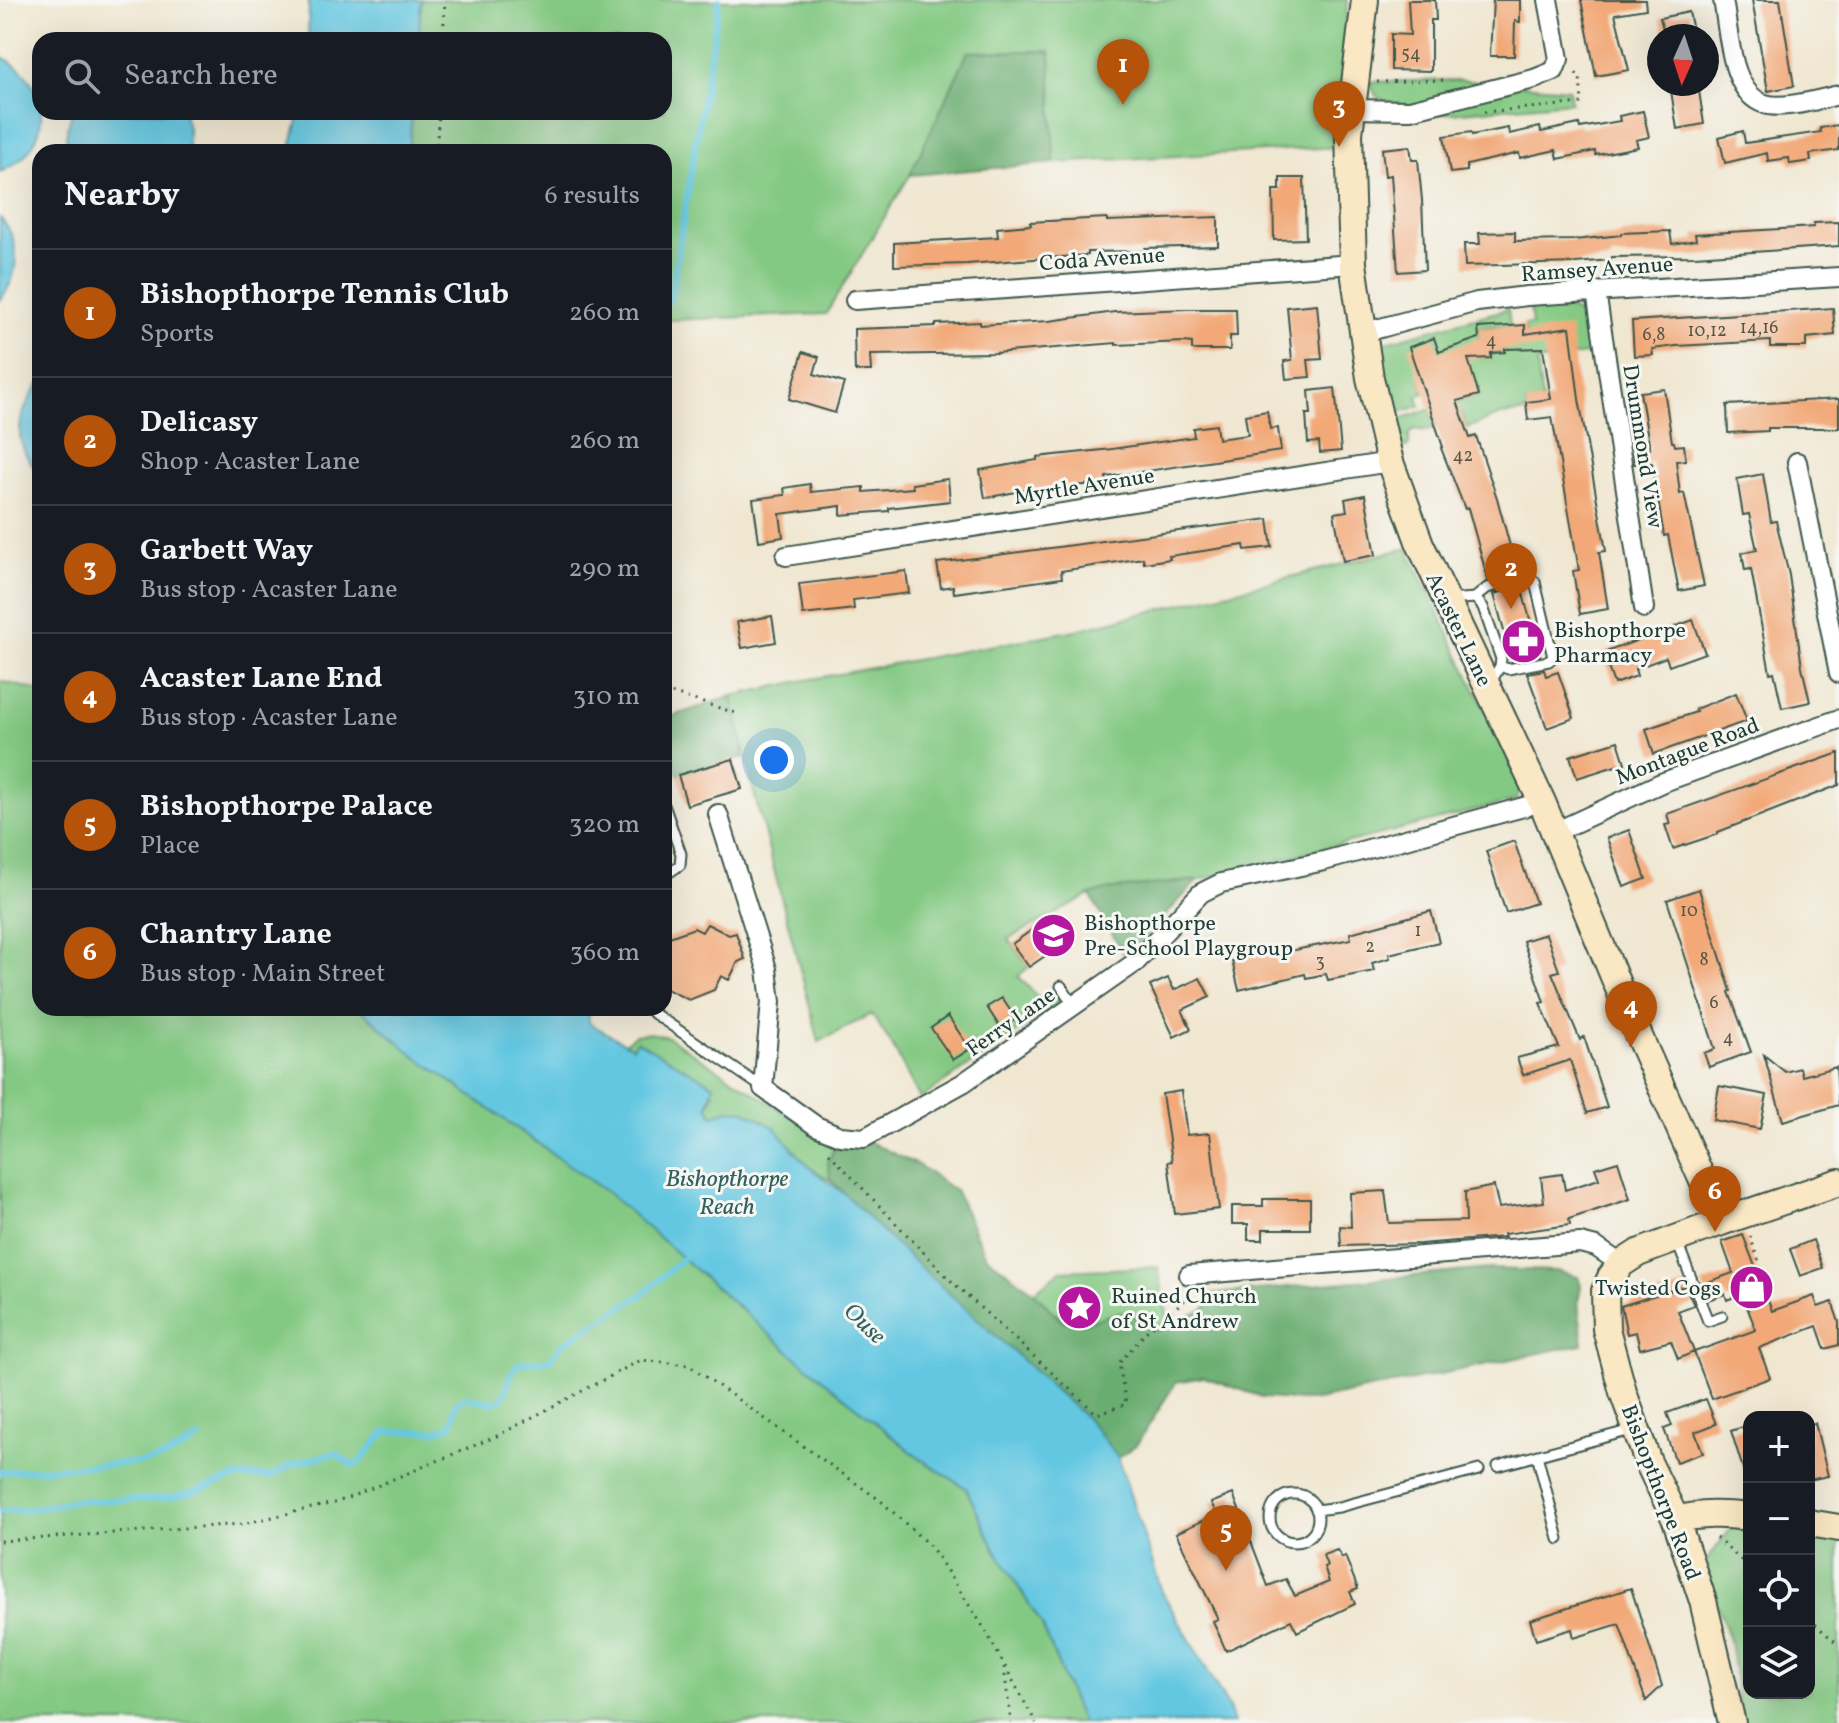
<!DOCTYPE html>
<meta charset="utf-8">
<style>
body{margin:0;font-family:Vollkorn,serif;background:#20242c;color:#f1f3f6}
.controls{position:absolute;right:24px;bottom:24px;display:grid;overflow:hidden;border-radius:16px;box-shadow:0 8px 32px #0002}
.controls button{width:72px;height:72px;display:grid;place-items:center;padding:0;border:0;border-bottom:2px solid #363941;background:#171b24;color:#f1f3f6;font:40px sans-serif}
.compass{position:absolute;left:1647px;top:24px;width:72px;height:72px;border-radius:50%;background:#171b24;box-shadow:0 8px 32px #0002;rotate:183deg}
.you{position:absolute;left:774px;top:760px;width:28px;height:28px;margin:-20px;border:6px solid #fff;border-radius:50%;background:#1a73e8;box-shadow:0 0 0 12px #1a73e833}
.badge{display:grid;place-items:center;width:52px;height:52px;border-radius:50%;background:#b45309;color:#fff;font-size:26px;font-weight:700}
.pin{position:absolute;translate:-50% -66px;filter:drop-shadow(0 2px 4px #0008)}
.pin::after{content:'';position:absolute;top:42px;width:28px;height:24px;background:inherit;clip-path:polygon(0 0,100% 0,50% 100%)}
.list{margin:0;padding:0;list-style:none}
h2{display:flex;justify-content:space-between;align-items:center;height:104px;margin:0;padding:0 32px;font-size:34px}
h2 small{font-size:26px;font-weight:400;color:#9ea1a6}
.list li{display:grid;grid-template-columns:52px 1fr auto;gap:24px;align-items:center;box-sizing:border-box;height:128px;padding:0 32px;border-top:2px solid #363941}
.list b{display:block;font-size:30px;white-space:nowrap}
.list p{margin:0;font-size:26px;white-space:nowrap;color:#9ea1a6}
.list em{font-size:26px;font-style:normal;color:#9ea1a6}
.icon{flex:none;width:44px;height:44px;fill:none;stroke:currentColor;stroke-width:2;stroke-linecap:round;stroke-linejoin:round}
.map{position:relative;flex:none;width:1839px;height:1723px;overflow:hidden}
.search{position:absolute;background:#171b24;box-shadow:0 8px 32px #0002;left:32px;top:32px;width:640px;height:88px;display:flex;align-items:center;gap:20px;box-sizing:border-box;padding:0 28px;border-radius:24px;color:#9ea1a6;font-size:30px}
.panel{position:absolute;background:#171b24;box-shadow:0 8px 32px #0002;left:32px;top:144px;width:640px;height:872px;border-radius:24px}
.map>svg:first-child{display:block}
</style>
<div class="map">
<svg width="1839" height="1723" viewBox="0 0 1839 1723">
<rect width="100%" height="100%" fill="#f6f6f2"/>
<filter id="ink" filterUnits="userSpaceOnUse"><feTurbulence type="fractalNoise" baseFrequency=".0125" numOctaves="2"/><feDisplacementMap in="SourceGraphic" scale="16" xChannelSelector="R" yChannelSelector="G"/><feConvolveMatrix kernelMatrix="1 2 1 2 8 2 1 2 1" color-interpolation-filters="sRGB"/></filter>
<filter id="wash" filterUnits="userSpaceOnUse"><feTurbulence type="fractalNoise" baseFrequency=".006" numOctaves="4" result="noise"/><feDisplacementMap in="SourceGraphic" scale="32" xChannelSelector="R" yChannelSelector="G"/><feGaussianBlur stdDeviation="1.8" result="paint"/><feColorMatrix in="noise" values="0 0 0 0 0 0 0 0 0 0 0 0 0 0 0 0 0 1.4 0 .05"/><feComposite in="paint" operator="in"/></filter>
<g filter="url(#wash)">
<rect width="100%" height="100%" fill="#f0e7d1"/>
<path fill="#84c983" stroke="#52835c" stroke-width="2" fill-rule="evenodd" d="M421,0H1347L1339,147L1054,163L1050,51L968,52L910,175L826,314L668,320L664,332V152H409L412,112H664V40H418Z
M1457,80L1569,89L1571,102L1440,114L1385,101L1376,96L1370,82Z
M1530,308C1578,308 1583,303 1591,353L1537,362L1542,400L1526,403L1527,412L1501,415L1467,428L1458,405L1431,414L1435,427L1426,431L1414,429L1409,435V446L1401,448L1393,421L1478,395L1420,379L1424,393L1417,396L1420,406L1392,414L1379,354L1382,343L1508,309L1510,325L1505,326L1506,348L1526,347L1525,325H1532ZM1501,325L1505,352L1491,353L1490,358H1481L1478,328Z
M1407,548L1522,786L1516,800L1198,880L1106,890L1090,895L1008,939L1029,967L1018,976L1045,1005L1057,998L1060,1003L920,1099L891,1043L871,1014L819,1042L753,789L732,696L801,681L1076,630Z
M0,681L40,691V1008H359L412,1054L608,1193L792,1354L919,1458L966,1488L994,1547L1042,1625L1082,1723H0Z
M650,1033L668,1037L826,1139L837,1141L828,1163L831,1180L809,1167L774,1127L729,1110L713,1115L708,1106L714,1093L636,1041L632,1047L624,1043L635,1035Z
M1158,1267L1169,1325L1157,1331L1120,1312C1069,1329 1071,1331 1034,1292L1060,1271Z
M1732,1527L1749,1529V1693H1809V1536L1839,1539V1723H1741L1731,1646L1704,1564Z"/>
<path fill="#6bad71" stroke="#457552" stroke-width="2" d="M1050,51L1054,163L910,175L968,52Z
M732,696L745,757L678,775L664,719Z
M1198,880L1126,958L1090,895L1106,890Z
M837,1141L870,1142L920,1166L956,1192L986,1256L1034,1292L1061,1321L1082,1324L1119,1312L1148,1320L1157,1331L1205,1309L1213,1294L1489,1269L1557,1271L1578,1277L1581,1286L1578,1301L1583,1344L1312,1401L1265,1398L1204,1377L1176,1382L1137,1444L1118,1458L1090,1422L884,1234L831,1180L828,1163Z"/>
<path fill="#63c7e1" stroke="#41828a" stroke-width="2" d="M309,0H421L418,40H308Z
M0,56C54,81 56,148 0,172Z
M72,112H183L188,128V149L186,152H69L66,135Z
M300,112H412L409,152H290Z
M0,218C22,241 20,275 0,300Z
M40,383V474C10,443 17,414 40,383Z
M359,1008H589V1023L632,1047L637,1041L714,1085L708,1106L713,1115L729,1110L745,1111L774,1127L809,1167L846,1195L884,1234L1090,1422L1118,1458L1162,1592L1229,1708L1234,1723H1082L1042,1625L994,1547L966,1488L919,1458L792,1354L608,1193L412,1054Z"/>
<g fill="none" stroke-linecap="round" stroke-linejoin="round">
<path stroke="#63c7e1" stroke-width="6" d="M670,301L719,0
M0,1472L147,1462L167,1456L200,1438
M0,1511L26,1510L74,1501L159,1499L187,1494L236,1477L272,1476L292,1464L335,1453L351,1465L358,1464L385,1432L437,1431L451,1426L456,1403L464,1397L494,1403L503,1398L512,1372L519,1363L550,1360L562,1344L643,1294L689,1253"/>
</g>
<g id="blocks">
<path fill="#f2a877" d="M1408,0H1435L1436,20H1431V71L1391,70V34L1410,35Z
M1493,0H1520V22L1515,21L1514,56H1490Z
M1581,0H1645L1646,9L1615,14L1629,70L1596,76Z
M1752,0H1780L1794,86L1768,91Z
M1689,12L1694,36H1665L1660,18Z
M1670,84H1698L1704,124L1677,129Z
M1643,111L1649,137L1636,140L1638,147L1596,155L1595,151L1558,159L1556,150L1520,158L1519,153L1467,165V171L1450,173L1444,136L1471,132L1472,135L1508,128L1509,134L1540,127L1541,132L1579,124L1580,128L1620,121L1619,116Z
M1839,125V150L1810,154L1811,161L1790,164L1789,158L1768,161L1767,153L1725,163L1719,137L1743,131L1745,143L1821,132L1820,128Z
M1410,146L1412,160H1418L1422,200L1425,270L1398,272L1391,175L1385,176L1382,149Z
M1280,178H1304L1306,239L1274,240L1273,190H1280Z
M1218,217V246L1145,248V251L1088,252V255L967,264L894,266V243L998,237L997,228L1031,225L1030,222L1107,218V221Z
M1839,222V246L1695,256L1611,257V260L1575,263L1465,266L1464,244H1480L1479,233L1515,232V241L1574,240L1621,235V233L1670,231L1672,244L1696,240L1695,234L1814,227V223Z
M1317,304L1322,359L1308,360L1310,377L1286,379L1284,361L1292,360L1287,307Z
M1833,308L1835,335L1806,338V347H1770V341L1676,346L1652,349L1653,355L1634,356L1632,321Z
M1188,309H1236L1237,336H1230V350H1192V343L1184,342L1116,345V343L995,353L870,355L871,371H855L854,329L936,326V324L980,322V325L1049,321L1115,312Z
M1525,325V334L1570,327L1579,399L1606,551L1599,552L1608,609L1580,614L1573,571L1579,570L1552,417L1528,420L1526,402L1551,399L1543,348L1505,349V352L1491,353V358L1468,359L1479,395L1457,401L1470,438L1476,436L1497,498L1517,572L1488,580L1468,508L1465,509L1441,448L1443,447L1409,347L1434,338L1439,352L1479,338L1478,328Z
M803,352L819,357L814,374L844,383L835,413L789,399Z
M1335,388L1341,451L1320,453L1319,442L1308,443L1306,414H1311L1309,391Z
M1664,389L1672,442H1674L1675,446L1684,445L1686,460L1676,461L1680,494L1684,493L1704,586L1679,591L1668,535L1664,536L1652,463L1634,464L1633,451L1650,449L1640,392Z
M1839,399V428H1768V431L1728,433L1727,405Z
M1267,411L1270,429L1278,428L1281,451L1106,477L1107,483L1026,490L985,498L980,470L1037,460V457L1112,449L1194,437L1193,428L1216,425L1218,439L1248,435L1245,415Z
M1763,474L1771,522L1776,521L1789,575L1802,667L1810,702L1782,708L1774,672L1770,673L1751,569L1745,570L1742,553L1757,550L1749,514L1743,515L1737,479Z
M948,479L950,501L889,508V511L841,515V506L780,514L783,537L759,541L753,499L785,495L784,488L810,484L811,492L864,487V492L913,488L912,484Z
M1365,495L1376,555L1343,561L1334,513L1347,511L1345,499Z
M1268,519L1272,547L1245,550L1244,545L1169,556L1170,559L1144,563L1143,558L1061,571L1062,578L954,593L953,586L941,588L937,563Z
M906,571L909,593L853,600L854,609L803,615L799,584Z
M1521,587L1540,655L1512,661L1494,594Z
M772,616L776,642L742,648L737,622Z
M1693,620L1705,653L1669,666L1666,657L1635,669L1637,676L1614,684L1603,653Z
M1544,670L1546,676L1558,672L1574,718L1547,728L1527,673Z
M1736,693L1747,721L1654,754L1646,729L1696,712L1695,709Z
M1618,741L1625,763L1577,778L1570,756Z
M1839,753V785L1718,832V834L1673,849L1665,825L1670,824L1667,814Z
M733,759L742,789L687,805L678,775Z
M1629,830L1646,879L1624,887L1607,838Z
M1514,841L1536,903L1506,913L1486,851Z
M1699,889L1731,991L1729,992L1751,1052L1709,1067L1704,1053L1715,1049L1667,900Z
M1431,911L1439,942L1389,954L1390,958L1372,963L1374,971L1328,980L1326,974L1306,978L1305,974L1239,990L1232,961L1278,950L1279,953L1351,939L1350,933Z
M1053,915L1070,939L1029,967L1012,944Z
M707,924L729,935L736,933L745,959L738,962L729,980L721,976L714,990L689,1000L664,988V939L694,928L702,932Z
M1546,934L1559,971L1552,973L1580,1040L1584,1037L1607,1107L1587,1113L1570,1060L1523,1075L1517,1058L1559,1047L1540,1003L1544,1002L1523,941Z
M1168,978L1174,990L1200,978L1210,997L1182,1010L1191,1029L1174,1037L1150,986Z
M1002,998L1016,1019L1001,1029L987,1007Z
M948,1016L970,1049L953,1060L931,1028Z
M1764,1055L1785,1072L1800,1068L1802,1076L1836,1067L1839,1105L1783,1121Z
M1719,1086L1767,1095L1760,1129L1713,1120Z
M1181,1091L1187,1135L1210,1133L1219,1209L1175,1214L1168,1162L1172,1161L1162,1094Z
M1618,1161L1630,1199L1569,1219L1570,1225L1504,1234L1505,1237L1420,1244L1341,1246L1340,1226L1351,1227L1350,1193L1385,1191L1389,1223L1466,1221L1465,1192L1494,1186L1499,1208L1544,1202L1541,1177L1562,1174L1565,1190L1599,1179L1595,1168Z
M1263,1199H1310V1229H1263V1240H1248V1224H1232V1206H1263Z
M1743,1235L1772,1311L1814,1296L1818,1307L1832,1302L1839,1322V1345L1825,1349L1817,1326L1759,1348L1770,1378L1712,1399L1694,1352L1756,1330L1742,1294L1727,1300L1725,1294L1708,1300L1702,1284L1733,1273L1722,1242Z
M1813,1240L1823,1268L1800,1276L1790,1249Z
M1685,1286L1694,1305L1678,1311L1694,1352L1678,1359L1671,1341L1640,1349L1636,1332L1627,1334L1621,1306Z
M1706,1399L1716,1424L1695,1432L1703,1453L1676,1462L1664,1429L1672,1426L1667,1413Z
M1815,1423L1828,1476L1809,1480V1424Z
M1749,1425V1477L1746,1478L1731,1431Z
M1233,1494L1268,1586L1286,1579L1295,1596L1329,1582L1324,1567L1327,1566L1323,1555L1337,1550L1342,1558L1345,1556L1358,1589L1350,1592L1355,1604L1297,1632L1291,1620L1226,1651L1213,1621L1218,1619L1176,1533L1217,1514L1211,1503Z
M1631,1588L1662,1686L1646,1701L1619,1624L1574,1638L1572,1629L1536,1640L1530,1620Z"/>
</g>
</g>
<g filter="url(#ink)">
<use href="#blocks" fill-opacity="0" stroke="#3e564c" stroke-width="2"/>
<g fill="none" stroke-linecap="round" stroke-linejoin="round">
<defs>
<path id="lane" d="M1475,598L1487,588L1528,577L1535,582L1553,657L1549,661L1508,669L1500,666
M1448,600L1475,598L1483,607L1501,659L1500,666L1490,684
M664,805L681,854L680,865L664,876
M1061,986L1074,1006
M646,1008L763,1088
M1677,1242L1708,1321L1722,1316
M1537,1455L1559,1539
M1498,1466L1635,1429
M1270 1518a24 24 0 1 1 48 0a24 24 0 1 1-48 0Z
M1316,1510L1339,1507L1479,1470"/>
<path id="street" d="M1723,0C1729,30 1730,94 1765,104C1783,110 1820,99 1839,95
M1350,109L1410,110L1534,79L1554,71L1559,59L1548,0
M1596,292L1644,608
M855,300L1353,264
M1362,333L1477,302L1527,296L1839,277
M1797,462L1839,673
M786,556L1390,462
M718,814L767,969L771,1002L763,1088L816,1126L840,1136L864,1138L963,1083L1136,962L1201,893L1221,883L1324,861L1542,802
M1555,832L1661,783L1839,719
M1189,1275L1580,1243L1596,1247L1621,1264"/>
<path id="secondary" d="M1365,0L1349,134L1353,264L1370,378L1390,462L1420,544L1542,802L1634,1025L1721,1222
M1676,1520C1701,1513 1724,1514 1749,1517
M1809,1523L1839,1528
M1732,1723L1703,1601L1676,1520L1648,1462L1623,1392L1606,1329L1605,1291L1611,1277L1621,1264L1638,1253L1721,1222L1839,1182"/>
</defs>
<use href="#lane" stroke="#3e564c" stroke-width="13"/>
<use href="#street" stroke="#3e564c" stroke-width="22"/>
<use href="#secondary" stroke="#3e564c" stroke-width="30"/>
<path stroke="#3e564c" stroke-width="3" stroke-dasharray="2 6" stroke-linecap="butt" d="M443,40L445,0
M1377,82L1446,80
M1484,112L1582,103L1580,77L1574,72
M436,152L439,112
M664,691L736,713
M829,1153L948,1278L1097,1414L1126,1404L1119,1363L1147,1331L1186,1299L1187,1294
M1750,1236L1766,1282
M1716,1538L1749,1567
M0,1541L242,1524L338,1502L495,1437L641,1360L689,1365L881,1501L932,1548L984,1628L1036,1723
M1809,1619L1839,1645
M1004,1667L1011,1723"/>
<use href="#lane" stroke="#fff" stroke-width="9"/>
<use href="#street" stroke="#fff" stroke-width="18"/>
<use href="#secondary" stroke="#fae7c3" stroke-width="26"/>
</g>
</g>
<defs>
<symbol id="pharmacy-disc" viewBox="-11 -11 22 22"><circle r="9.5" fill="#b5179e" stroke="#f6f6f2"/><path d="M-2-6h4v4h4v4h-4v4h-4v-4h-4v-4h4Z" fill="#fff"/></symbol>
<symbol id="school-disc" viewBox="-11 -11 22 22"><circle r="9.5" fill="#b5179e" stroke="#f6f6f2"/><path d="M0-5L7-2L0 1L-7-2ZM-4 1L0 2.5L4 1V4Q0 6-4 4Z" fill="#fff"/></symbol>
<symbol id="shop-disc" viewBox="-11 -11 22 22"><circle r="9.5" fill="#b5179e" stroke="#f6f6f2"/><path d="M-5-2.5h2.3a2.7 3.5 0 0 1 5.4 0H5L5.5 6h-11ZM-1.5-2.5h3a1.5 2.3 0 0 0-3 0Z" fill="#fff"/></symbol>
<symbol id="sight-disc" viewBox="-11 -11 22 22"><circle r="9.5" fill="#b5179e" stroke="#f6f6f2"/><path d="M0-6L1.8-2.2L6-1.7L2.9 1.2L3.7 5.4L0 3.3L-3.7 5.4L-2.9 1.2L-6-1.7L-1.8-2.2Z" fill="#fff"/></symbol>
</defs>
<g fill-rule="evenodd">
<use href="#pharmacy-disc" x="1498" y="616" width="51" height="51"/>
<use href="#school-disc" x="1028" y="910" width="51" height="51"/>
<use href="#shop-disc" x="1726" y="1262" width="51" height="51"/>
<use href="#sight-disc" x="1054" y="1282" width="51" height="51"/>
</g>
<g text-anchor="middle" stroke-width="6" stroke-linejoin="round" paint-order="stroke">
<g font-size="18" fill="#545845">
<text x="1411" y="59">54</text>
<text x="1759" y="333">14,16</text>
<text x="1707" y="336">10,12</text>
<text x="1654" y="340">6,8</text>
<text x="1491" y="346">4</text>
<text x="1463" y="461">42</text>
<text x="1689" y="916">10</text>
<text x="1418" y="936">1</text>
<text x="1370" y="952">2</text>
<text x="1704" y="965">8</text>
<text x="1320" y="967">3</text>
<text x="1714" y="1008">6</text>
<text x="1728" y="1043">4</text>
</g>
<g font-size="22" fill="#1f3d34" stroke="#f6f6f2">
<text transform="translate(1102 258) rotate(-4)" y="8">Coda Avenue</text>
<text transform="translate(1597 268) rotate(-4)" y="8">Ramsey Avenue</text>
<text transform="translate(1644 446) rotate(81)" y="8">Drummond View</text>
<text transform="translate(1084 485) rotate(-9)" y="8">Myrtle Avenue</text>
<text transform="translate(1460 629) rotate(64)" y="8">Acaster Lane</text>
<text transform="translate(1687 750) rotate(-21)" y="8">Montague Road</text>
<text transform="translate(1010 1021) rotate(-35)" y="8">Ferry Lane</text>
<text transform="translate(1662 1492) rotate(69)" y="8">Bishopthorpe Road</text>
</g>
<g font-size="22" fill="#1f3d34" stroke="#f6f6f2" text-anchor="start">
<text x="1554" y="637">Bishopthorpe<tspan x="1554" dy="25">Pharmacy</tspan></text>
<text x="1084" y="930">Bishopthorpe<tspan x="1084" dy="25">Pre-School Playgroup</tspan></text>
<text x="1721" y="1295" text-anchor="end">Twisted Cogs</text>
<text x="1111" y="1303">Ruined Church<tspan x="1111" dy="25">of St Andrew</tspan></text>
</g>
<g font-size="24" font-style="italic" fill="#30605f" stroke="#f6f6f2">
<text x="727" y="1186">Bishopthorpe<tspan x="727" dy="28">Reach</tspan></text>
<text transform="translate(865 1323) rotate(44)" y="8">Ouse</text>
</g>
</g>
</svg>
<div class="controls">
<button>+</button>
<button>−</button>
<button><svg class="icon" aria-label="locate" viewBox="0 0 24 24"><circle cx="12" cy="12" r="6"/><path d="M12 2v4M12 18v4M2 12h4M18 12h4"/></svg></button>
<button><svg class="icon" aria-label="layers" viewBox="0 0 24 24"><path d="M12 4l9 5-9 5-9-5zM3 14l9 5 9-5"/></svg></button>
</div>
<svg class="compass" viewBox="-18 -18 36 36"><path d="M0-13l5 13h-10z" fill="#e53935"/><path d="M0 13l5-13h-10z" fill="#9ea1a6"/></svg>
<div class="you"></div>
<div class="pin badge" style="left:1123px;top:105px">1</div>
<div class="pin badge" style="left:1511px;top:609px">2</div>
<div class="pin badge" style="left:1339px;top:147px">3</div>
<div class="pin badge" style="left:1631px;top:1047px">4</div>
<div class="pin badge" style="left:1226px;top:1571px">5</div>
<div class="pin badge" style="left:1715px;top:1232px">6</div>
<div class="search"><svg class="icon" aria-label="search" viewBox="0 0 24 24"><circle cx="10" cy="10" r="6"/><path d="M15 15l6 6"/></svg>Search here</div>
<section class="panel">
<h2>Nearby<small>6 results</small></h2>
<ul class="list">
<li><span class="badge">1</span><div><b>Bishopthorpe Tennis Club</b><p>Sports</p></div><em>260 m</em></li>
<li><span class="badge">2</span><div><b>Delicasy</b><p>Shop · Acaster Lane</p></div><em>260 m</em></li>
<li><span class="badge">3</span><div><b>Garbett Way</b><p>Bus stop · Acaster Lane</p></div><em>290 m</em></li>
<li><span class="badge">4</span><div><b>Acaster Lane End</b><p>Bus stop · Acaster Lane</p></div><em>310 m</em></li>
<li><span class="badge">5</span><div><b>Bishopthorpe Palace</b><p>Place</p></div><em>320 m</em></li>
<li><span class="badge">6</span><div><b>Chantry Lane</b><p>Bus stop · Main Street</p></div><em>360 m</em></li>
</ul>
</section>
</div>
